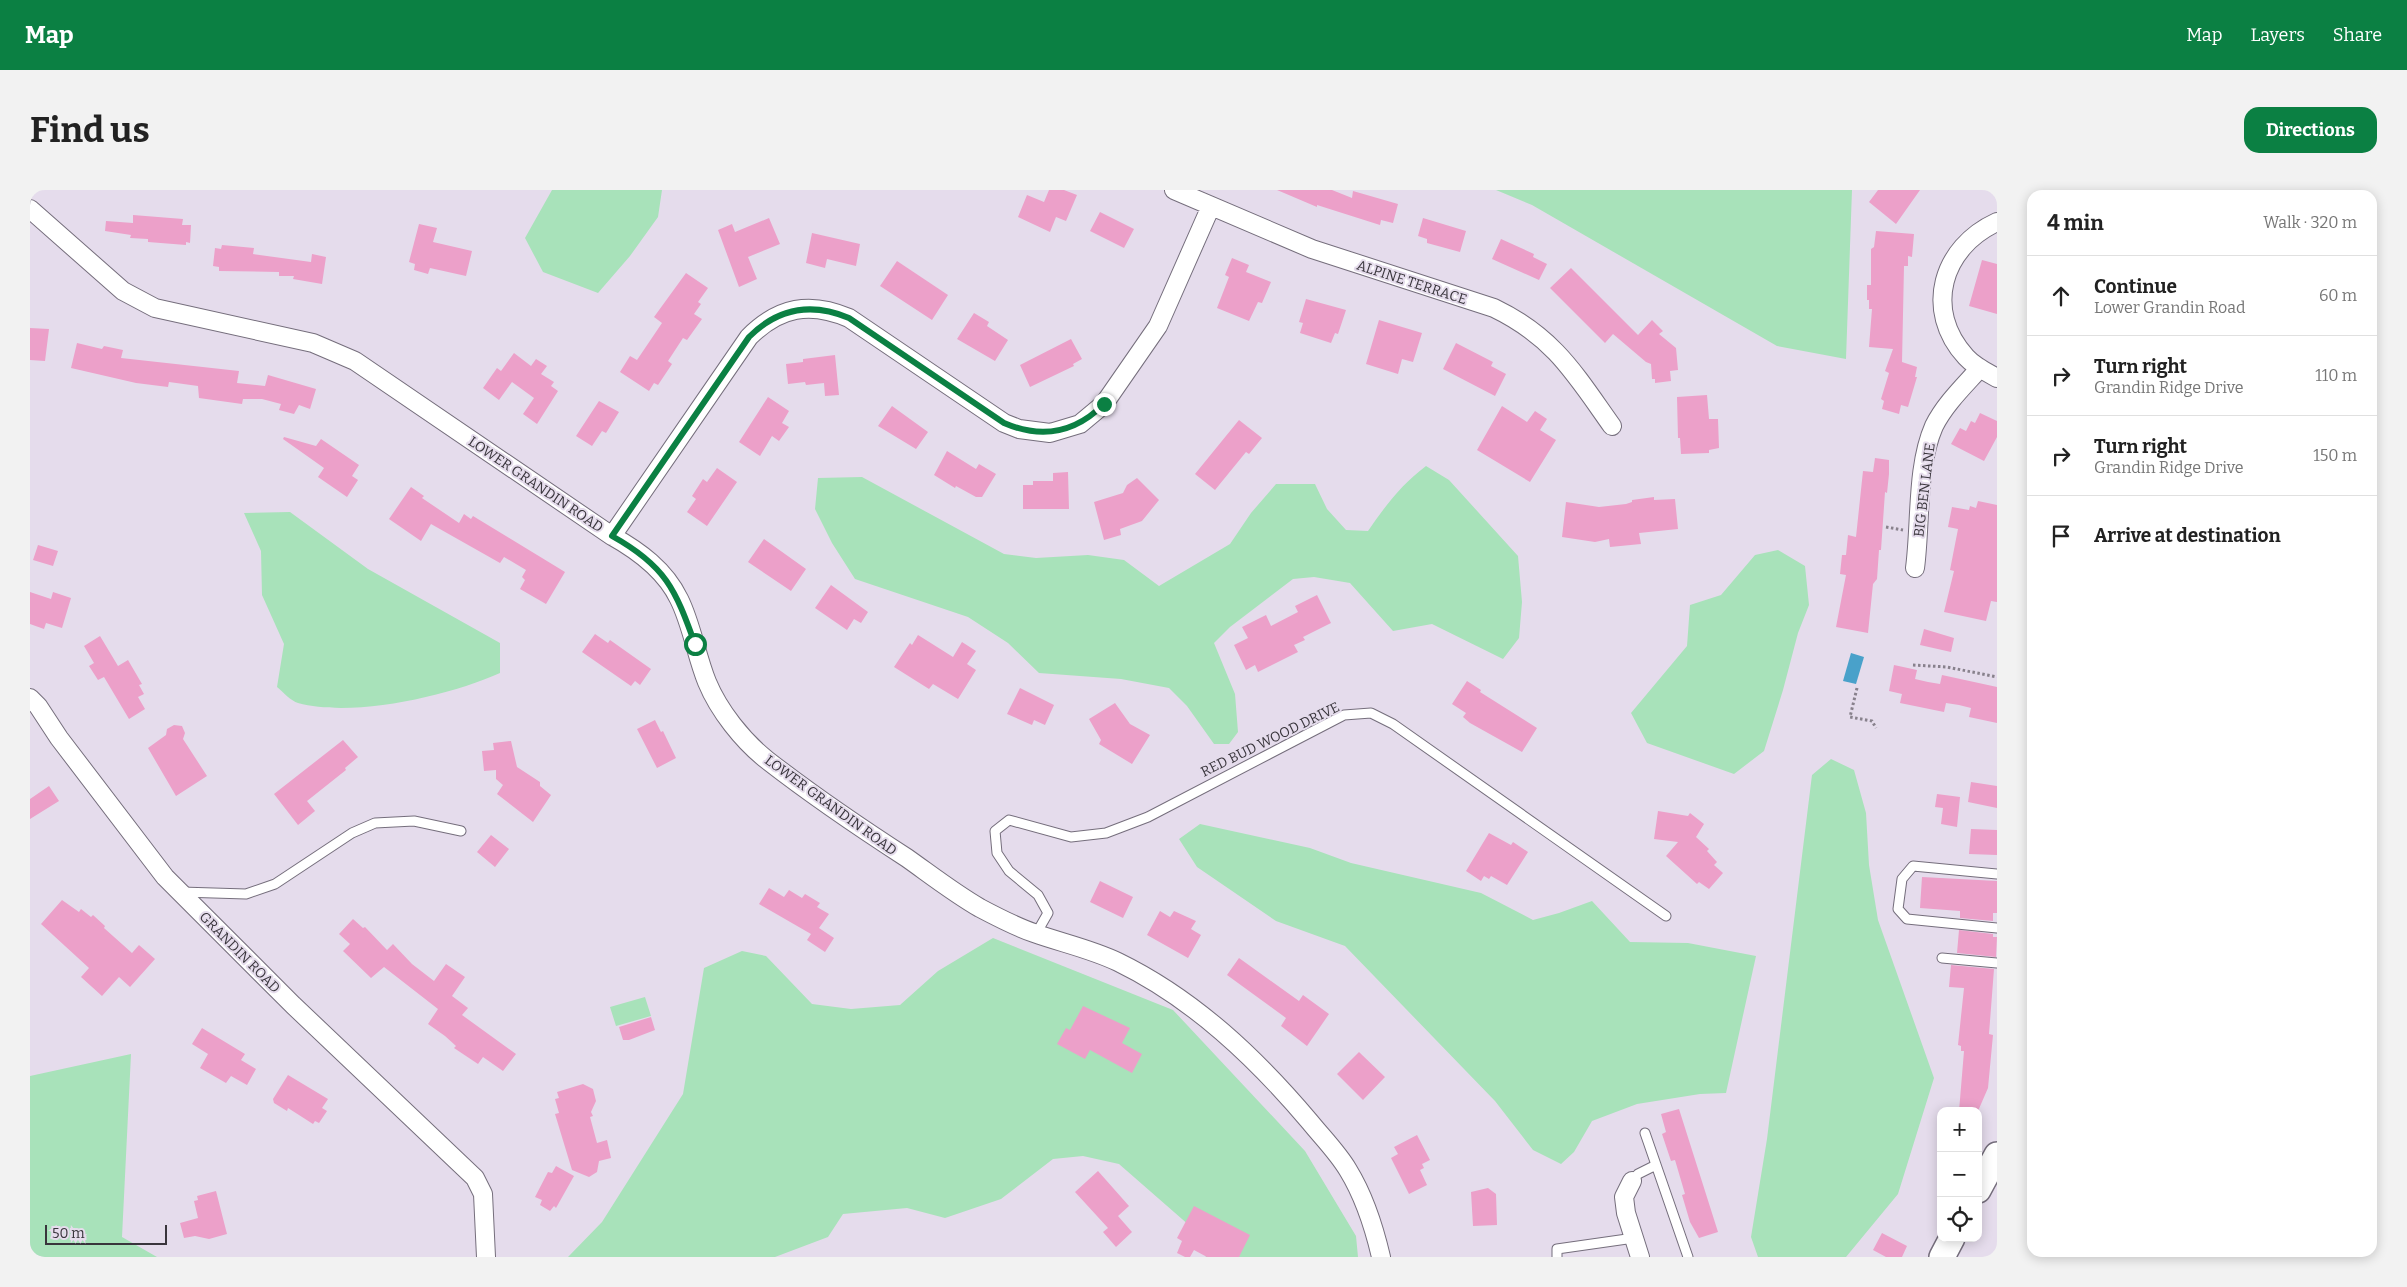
<!DOCTYPE html>
<meta charset="utf-8">
<style>
body{margin:0;font-family:Bitter,serif;background:#f2f2f2;color:#222}
.controls{position:absolute;right:15px;bottom:15px;display:grid;overflow:hidden;border-radius:10px;box-shadow:0 2px 12px #0003}
.controls button{width:45px;height:45px;display:grid;place-items:center;padding:0;border:0;border-bottom:1px solid #e0e0e0;background:#fff;color:#222;font:25px sans-serif}
.scale{position:absolute;left:15px;bottom:12px;width:122px;box-sizing:border-box;padding-left:5px;border:2px solid #39353c;border-top:0;font-size:14px;line-height:18px;white-space:nowrap;color:#39353c;-webkit-text-stroke:4px #e5dcec;paint-order:stroke}
.stop{position:absolute;width:15px;height:15px;margin:-11px;border:4px solid #0b8043;border-radius:50%;background:#fff}
.stop.end{background:#0b8043;border-color:#fff;box-shadow:0 1px 5px #0008}
.list{margin:0;padding:0;list-style:none}
h2{display:flex;justify-content:space-between;align-items:center;height:65px;margin:0;padding:0 20px;font-size:21px}
h2 small{font-size:16px;font-weight:400;color:#767676}
.list li{display:grid;grid-template-columns:32px 1fr auto;gap:15px;align-items:center;box-sizing:border-box;height:80px;padding:0 20px;border-top:1px solid #e0e0e0}
.list b{display:block;font-size:19px;white-space:nowrap}
.list p{margin:0;font-size:16px;white-space:nowrap;color:#767676}
.list em{font-size:16px;font-style:normal;color:#767676}
.icon{flex:none;width:28px;height:28px;fill:none;stroke:currentColor;stroke-width:2;stroke-linecap:round;stroke-linejoin:round}
.map{position:relative;flex:none;width:1967px;height:1067px;overflow:hidden;border-radius:15px}
header{display:flex;align-items:center;gap:30px;box-sizing:border-box;height:70px;padding:0 25px;background:#0b8043;color:#fff}
header strong{font-size:24px}
nav{display:flex;gap:28px;margin-inline-start:auto;font-size:18px}
.intro{display:flex;align-items:center;justify-content:space-between;box-sizing:border-box;height:120px;padding:0 30px}
h1{margin:0;font-size:35px}
.button{padding:12px 22px;border-radius:15px;background:#0b8043;color:#fff;font-size:18px;font-weight:700}
main{display:flex;gap:30px;padding:0 30px}
aside{flex:1;background:#fff;border-radius:15px;box-shadow:0 2px 12px #0003}
.map>svg:first-child{display:block}
</style>
<header>
<strong>Map</strong>
<nav><a>Map</a><a>Layers</a><a>Share</a></nav>
</header>
<div class="intro"><h1>Find us</h1><a class="button">Directions</a></div>
<main>
<div class="map">
<svg width="1967" height="1067" viewBox="0 0 1967 1067">
<rect width="100%" height="100%" fill="#e5dcec"/>
<path fill="#a8e2ba" d="M522,0H632L628,27L600,66L568,103L513,82L495,48Z
M1466,0H1822L1816,169L1747,156L1502,15Z
M1396,276L1419,290L1488,366L1492,412L1489,448L1473,469L1402,434L1363,441L1320,393L1284,387L1263,389L1200,437L1184,453L1205,504L1208,542L1199,554H1184L1157,516L1139,498L1091,489L1009,483L978,453L938,427L825,389L802,353L785,319L788,288L832,287L974,364L1006,368L1058,365L1094,370L1129,396L1200,354L1221,323L1246,294H1285L1297,319L1316,340L1338,341C1355,316 1372,294 1396,276Z
M260,322L338,379L470,453V483C419,506 323,528 268,513C261,511 253,502 247,497L254,454L232,405L231,361L214,323Z
M1748,360L1775,376L1779,415L1768,443L1753,500L1734,561L1704,584L1617,553L1601,523L1657,456L1660,415L1691,405L1725,365Z
M1801,569L1824,580L1836,623L1839,675L1848,730L1904,888L1868,1004L1816,1067H1728L1721,1047L1737,949L1782,585Z
M1170,634L1280,658L1321,673L1451,703L1503,730L1529,723L1562,711L1600,752L1658,753L1726,766L1696,903L1670,904L1607,914L1562,931L1544,962L1531,974L1503,960L1465,911L1315,756L1246,731L1167,677L1149,649Z
M963,748L1143,820L1275,961L1326,1046L1328,1067H1176L1160,1036L1089,974L1053,966L1023,969L971,1009L915,1028L877,1018L813,1024L798,1047L745,1067H538L572,1032L653,904L674,778L712,761L736,766L782,814L821,819L870,815L908,781Z
M615,807L621,826L586,836L580,817Z
M101,864L92,1047L127,1067H0V886Z"/>
<path fill="#49a1ca" d="M1821,463L1834,467L1826,494L1813,491Z"/>
<path fill="#eca0c9" d="M1019,0H1034L1047,5L1036,31L1026,27L1020,42L988,27L997,5L1014,12Z
M1247,0H1302L1322,8L1323,1L1368,14L1363,33L1351,30L1350,35L1287,15V17Z
M1848,0H1890L1866,34L1839,12Z
M1070,22L1104,39L1094,58L1060,41Z
M103,25L153,29L152,35H161L160,53L156,52V55L118,52V49L100,48L101,45L75,41L76,31L103,33Z
M739,28L750,54L718,67L727,89L709,97L688,40L702,34L705,42Z
M1393,28L1436,41L1430,62L1397,53V49L1388,46Z
M389,34L407,38L403,52L442,61L436,86L400,78L398,84L384,80L385,74L379,72Z
M1846,41L1884,44L1882,67L1878,66V76H1874L1872,172L1887,177L1885,187H1887L1878,217L1871,215L1869,224L1852,219L1854,211L1851,209L1859,183L1855,181L1863,159L1839,157L1842,119H1839V110H1837V95H1841V59L1844,57Z
M782,43L830,54L826,76L797,69L795,78L776,73Z
M1471,49L1504,64L1503,67L1517,74L1509,90L1462,69Z
M192,55L224,58L223,64L281,72L282,64L296,67L292,94L263,89L264,86H249V82L189,81V77L183,76L185,58L191,59Z
M1202,68L1219,75L1216,82L1241,92L1232,113L1228,112L1219,131L1187,118L1199,87L1195,85Z
M1952,70L1967,74V124L1939,116Z
M867,71L918,105L902,130L850,96Z
M1541,78L1608,145L1622,130L1633,141L1629,144L1646,158L1648,180L1640,181L1641,191L1625,193V189H1622L1621,174L1616,172L1583,144L1575,153L1520,98Z
M656,83L678,98L668,112L671,114L664,124L672,129L657,150L653,148L638,171L642,174L628,195L624,193L619,201L590,182L600,166L607,170L632,133L624,127Z
M1276,109L1316,120L1308,144L1305,143L1301,153L1270,143L1273,133L1269,132Z
M944,123L959,132L957,136L978,150L965,171L927,149Z
M1349,130L1392,143L1383,172L1372,169L1368,184L1336,174Z
M0,138L19,139L15,171L0,170Z
M1041,149L1052,169L1043,174L1044,176L1000,197L990,175Z
M47,153L72,159L74,156L93,160L91,168L209,181L207,193L235,196L238,185L286,199L280,219L269,215L264,224L249,220L251,214L232,209H213L212,214L169,208L168,196L139,192L138,197L106,193L41,178Z
M1426,153L1463,172L1461,176L1476,184L1465,206L1413,179Z
M484,163L501,176L506,169L517,176L511,184L524,192L521,196L528,201L507,234L493,224L504,208L482,192L469,210L453,198L467,178L471,181Z
M805,165L809,205L795,206L794,193L776,195L775,192L758,194L756,174L773,172V169Z
M1677,205L1679,229H1688L1689,258L1679,260V263L1651,264L1650,248H1648L1647,207Z
M738,207L759,221L752,233L759,237L749,251L742,246L730,266L709,252Z
M569,211L589,222L576,243L572,241L562,256L546,246Z
M862,216L898,242L886,259L848,236Z
M1472,216L1497,232L1505,221L1517,229L1510,240L1526,250L1500,292L1447,260Z
M1950,223L1967,231V247L1954,271L1921,254L1930,238L1936,241L1941,231L1945,233Z
M1209,230L1232,248L1219,264L1216,262L1185,300L1165,284Z
M254,247L286,256L291,249L329,275L322,286L328,290L317,307L288,287L294,278L253,249Z
M917,261L946,279L949,274L966,284L952,307H946L926,296L925,298L904,285Z
M1845,268L1859,270V284L1857,303L1855,302L1851,360H1849L1847,389L1843,394L1838,443L1806,437L1816,385L1810,384L1812,365H1816L1818,345L1826,347L1833,281L1843,282Z
M687,278L707,292L677,336L657,322L666,309L662,306L673,289L677,292Z
M1038,282L1039,319H993V295H1003V291H1023V283Z
M1107,288L1129,310L1112,331L1090,339L1091,345L1074,350L1064,312L1093,303L1097,295Z
M381,297L394,306L392,308L429,333L434,324L441,329L443,326L535,382L516,414L490,399L495,390L492,387L496,380L474,367L470,373L401,334L391,351L359,329Z
M1624,307V310L1645,309L1648,339L1609,343L1611,354L1580,357L1579,349L1565,352L1532,347L1536,312L1569,317L1596,314L1602,312V310Z
M1948,311L1967,315V412L1961,411L1956,431L1914,422L1924,381L1920,380L1928,339L1918,337L1922,317L1939,320L1940,316L1946,318Z
M734,349L776,379L761,401L718,372Z
M8,355L28,361L23,376L3,370Z
M801,395L838,422L831,433L824,429L817,440L785,418Z
M0,402L21,409L23,402L41,408L32,438L16,433L14,439L0,434Z
M1287,405L1301,433L1273,447L1275,450L1264,455L1268,462L1228,482L1225,475L1216,480L1204,455L1218,448L1212,437L1236,425L1241,436L1268,422L1265,416Z
M1894,439L1924,448L1921,462L1890,455Z
M565,444L578,453L580,450L621,479L610,495L605,491L601,496L552,462Z
M888,445L923,467L932,452L946,461L937,474L946,480L928,509L903,494L899,499L864,477L880,453L882,455Z
M70,446L88,476L98,470L112,494L109,495L114,504L108,507L115,519L99,529L74,487L68,490L59,476L64,473L54,456Z
M1864,475L1887,480L1885,489L1898,492L1910,494L1912,485L1967,497V533L1939,527L1941,518L1929,515L1916,513L1914,522L1870,513L1872,504L1859,501Z
M1437,491L1451,500L1450,502L1507,538L1492,562L1440,533L1433,527L1436,523L1422,514Z
M990,498L1024,515L1015,535L1004,530L1002,535L977,524Z
M1085,513L1100,534L1120,545L1102,574L1069,554L1071,550L1059,529Z
M625,530L631,542L633,541L646,568L627,578L607,539Z
M144,535L152,536L155,543L153,549L177,586L146,606L118,558L136,545L137,539Z
M313,550L328,567L315,578L316,580L277,611L285,621L268,635L244,604Z
M481,551L487,577L510,592V596L521,605L503,632L467,604L473,595L466,589V580L454,581L452,561L464,560L463,553Z
M1941,592L1967,596V618L1938,612Z
M19,596L29,611L0,629V609Z
M1907,604L1930,607L1927,637L1911,634L1913,618L1905,617Z
M1628,621L1658,626L1660,623L1674,634L1666,647L1679,659L1677,661L1687,672L1684,675L1693,683L1679,699L1669,692L1667,694L1636,666L1648,652L1624,649Z
M1941,639L1967,640V665L1939,664Z
M1459,643L1481,655L1483,652L1498,662L1477,695L1461,686L1459,689L1454,686L1451,691L1436,681Z
M461,645L479,659L465,677L447,662Z
M1892,687L1967,691V723H1963V731L1930,728V721L1890,718Z
M1070,691L1103,707L1093,728L1060,712Z
M739,698L754,707L759,700L772,708L775,704L790,713L787,717L799,724L789,738L804,748L795,762L777,750L781,744L729,714Z
M32,710L49,722L51,719L61,727L63,725L75,736L74,738L102,763L109,755L125,769L100,797L89,787L72,806L51,787L59,778L11,734Z
M1130,721L1140,727L1144,721L1166,731L1161,739L1171,745L1158,768L1117,745Z
M323,729L333,738L335,737L357,760L363,754L382,774L404,791L416,774L435,787L422,806L438,818L432,825L486,864L473,881L453,867L448,874L424,858L426,856L415,846L398,834L408,819L354,777L341,788L313,761L320,754L309,744Z
M1929,740L1963,744V747H1967L1966,767L1927,763Z
M1209,768L1269,811L1273,805L1299,824L1277,856L1251,836L1256,828L1197,785Z
M1921,775L1964,779L1959,844L1963,845L1958,898L1948,921H1929L1934,861H1931V856L1928,855L1934,798L1919,797Z
M1053,816L1100,838L1092,853L1112,864L1102,883L1060,860L1055,869L1027,854L1036,838L1040,840Z
M621,827L625,840L599,850H593L589,837Z
M172,838L215,864L211,870L226,879L217,895L201,886L196,893L170,878L178,864L162,854Z
M1329,862L1355,887L1333,910L1307,884Z
M258,885L298,909L292,918L297,921L289,933L285,931L283,934L258,918L257,921L244,913L243,909Z
M553,894L563,899L566,911L561,922L563,926L560,927L567,953L577,950L581,968L569,971L567,982L559,987L542,980L525,924L529,923L525,909L529,908L527,902Z
M1649,919L1688,1042L1669,1048L1660,1032L1652,1005L1655,1004L1645,970L1641,971L1632,944L1636,942L1631,924Z
M1387,945L1400,970L1392,974L1394,978L1390,980L1397,995L1379,1004L1361,968L1368,964L1364,957Z
M526,976L544,986L526,1018L524,1016L520,1021L510,1015L512,1010L505,1007L518,982L522,983Z
M1068,981L1099,1016L1088,1026L1102,1042L1086,1057L1073,1042L1078,1038L1045,1002Z
M1458,998L1466,1004L1467,1035L1443,1036L1441,1002Z
M186,1001L197,1044L179,1049L165,1046L154,1048L150,1033L168,1028L164,1011L168,1010L167,1006Z
M1164,1016L1220,1045L1209,1067H1177L1164,1060L1160,1067H1155L1147,1063L1152,1051L1147,1048Z
M1852,1043L1877,1056L1872,1067H1856L1843,1060Z"/>
<g fill="none" stroke-linecap="round" stroke-linejoin="round">
<defs>
<path id="service" d="M1967,684L1883,676L1872,689L1868,719L1877,729L1967,738
M151,702L216,704L245,694L322,643L345,633L384,631L431,641
M1006,744L1018,723L1008,705L979,681L967,663L965,641L979,630L1041,647L1076,643L1118,627L1314,525L1341,523L1363,534L1636,726
M1912,768L1967,773
M1615,943L1658,1067
M1602,991L1608,984L1626,975
M1527,1067V1059L1604,1048"/>
<path id="minor" d="M1144,0L1282,59L1464,118C1524,147 1545,184 1582,236
M0,19L93,101L125,118L283,153L325,171L582,346C609,361 635,380 649,409C662,435 666,465 677,492C689,521 713,551 737,570C782,605 829,637 877,668C901,685 924,703 950,718C967,727 986,737 1004,743C1032,753 1061,759 1088,772C1164,809 1226,868 1280,932C1293,948 1308,963 1318,980C1334,1006 1344,1037 1351,1067
M1967,32C1912,57 1893,120 1936,167C1944,176 1956,182 1967,188
M582,346L719,147C749,117 780,111 819,128L974,233L989,239L1020,243L1050,234L1074,214L1128,136L1181,16
M1885,378C1891,333 1886,277 1904,236C1915,214 1934,196 1950,178
M0,508L8,516L29,548L135,687L263,815L445,988L453,1004L456,1067
M1602,991L1594,1007L1596,1023L1610,1067"/>
<path id="secondary" d="M1948,1000L1967,965
M1912,1067L1922,1048"/>
</defs>
<use href="#service" stroke="#756e7c" stroke-width="11"/>
<use href="#minor" stroke="#756e7c" stroke-width="20"/>
<use href="#secondary" stroke="#756e7c" stroke-width="28"/>
<path stroke="#88818c" stroke-width="3" stroke-dasharray="2.5 2.5" stroke-linecap="butt" d="M1856,337L1873,340
M1883,475L1917,477L1967,487
M1827,498L1820,527L1842,531L1846,538"/>
<use href="#service" stroke="#fff" stroke-width="9"/>
<use href="#minor" stroke="#fff" stroke-width="18"/>
<use href="#secondary" stroke="#fff" stroke-width="25"/>
</g>
<g fill="none" stroke-linecap="round" stroke-linejoin="round">
<path stroke="#0b8043" stroke-width="6" d="M665,454C645,399 636,376 582,346L719,147C748,118 781,112 819,128L974,233C1011,249 1045,243 1074,214"/>
</g>
<g text-anchor="middle" stroke-width="4" stroke-linejoin="round" paint-order="stroke">
<g font-size="14" fill="#39353c" stroke="#e5dcec">
<text transform="translate(1382 92) rotate(18)" y="5">ALPINE TERRACE</text>
<text transform="translate(506 294) rotate(34)" y="5">LOWER GRANDIN ROAD</text>
<text transform="translate(1894 300) rotate(-83)" y="5">BIG BEN LANE</text>
<text transform="translate(1240 549) rotate(-26)" y="5">RED BUD WOOD DRIVE</text>
<text transform="translate(801 615) rotate(36)" y="5">LOWER GRANDIN ROAD</text>
<text transform="translate(210 762) rotate(45)" y="5">GRANDIN ROAD</text>
</g>
</g>
</svg>
<div class="controls">
<button>+</button>
<button>−</button>
<button><svg class="icon" aria-label="locate" viewBox="0 0 24 24"><circle cx="12" cy="12" r="6"/><path d="M12 2v4M12 18v4M2 12h4M18 12h4"/></svg></button>
</div>
<div class="scale">50 m</div>
<div class="stop" style="left:665px;top:454px"></div>
<div class="stop end" style="left:1074px;top:214px"></div>
</div>
<aside>
<h2>4 min<small>Walk · 320 m</small></h2>
<ul class="list">
<li><svg class="icon" aria-label="ahead" viewBox="0 0 24 24"><path d="M12 20V5M6 11l6-6 6 6"/></svg><div><b>Continue</b><p>Lower Grandin Road</p></div><em>60 m</em></li>
<li><svg class="icon" aria-label="right" viewBox="0 0 24 24"><path d="M7 20v-9h11M14 6l5 5-5 5"/></svg><div><b>Turn right</b><p>Grandin Ridge Drive</p></div><em>110 m</em></li>
<li><svg class="icon" aria-label="right" viewBox="0 0 24 24"><path d="M7 20v-9h11M14 6l5 5-5 5"/></svg><div><b>Turn right</b><p>Grandin Ridge Drive</p></div><em>150 m</em></li>
<li><svg class="icon" aria-label="arrive" viewBox="0 0 24 24"><path d="M6 21V4h12l-3 4 3 4H6"/></svg><div><b>Arrive at destination</b></div></li>
</ul>
</aside>
</main>
